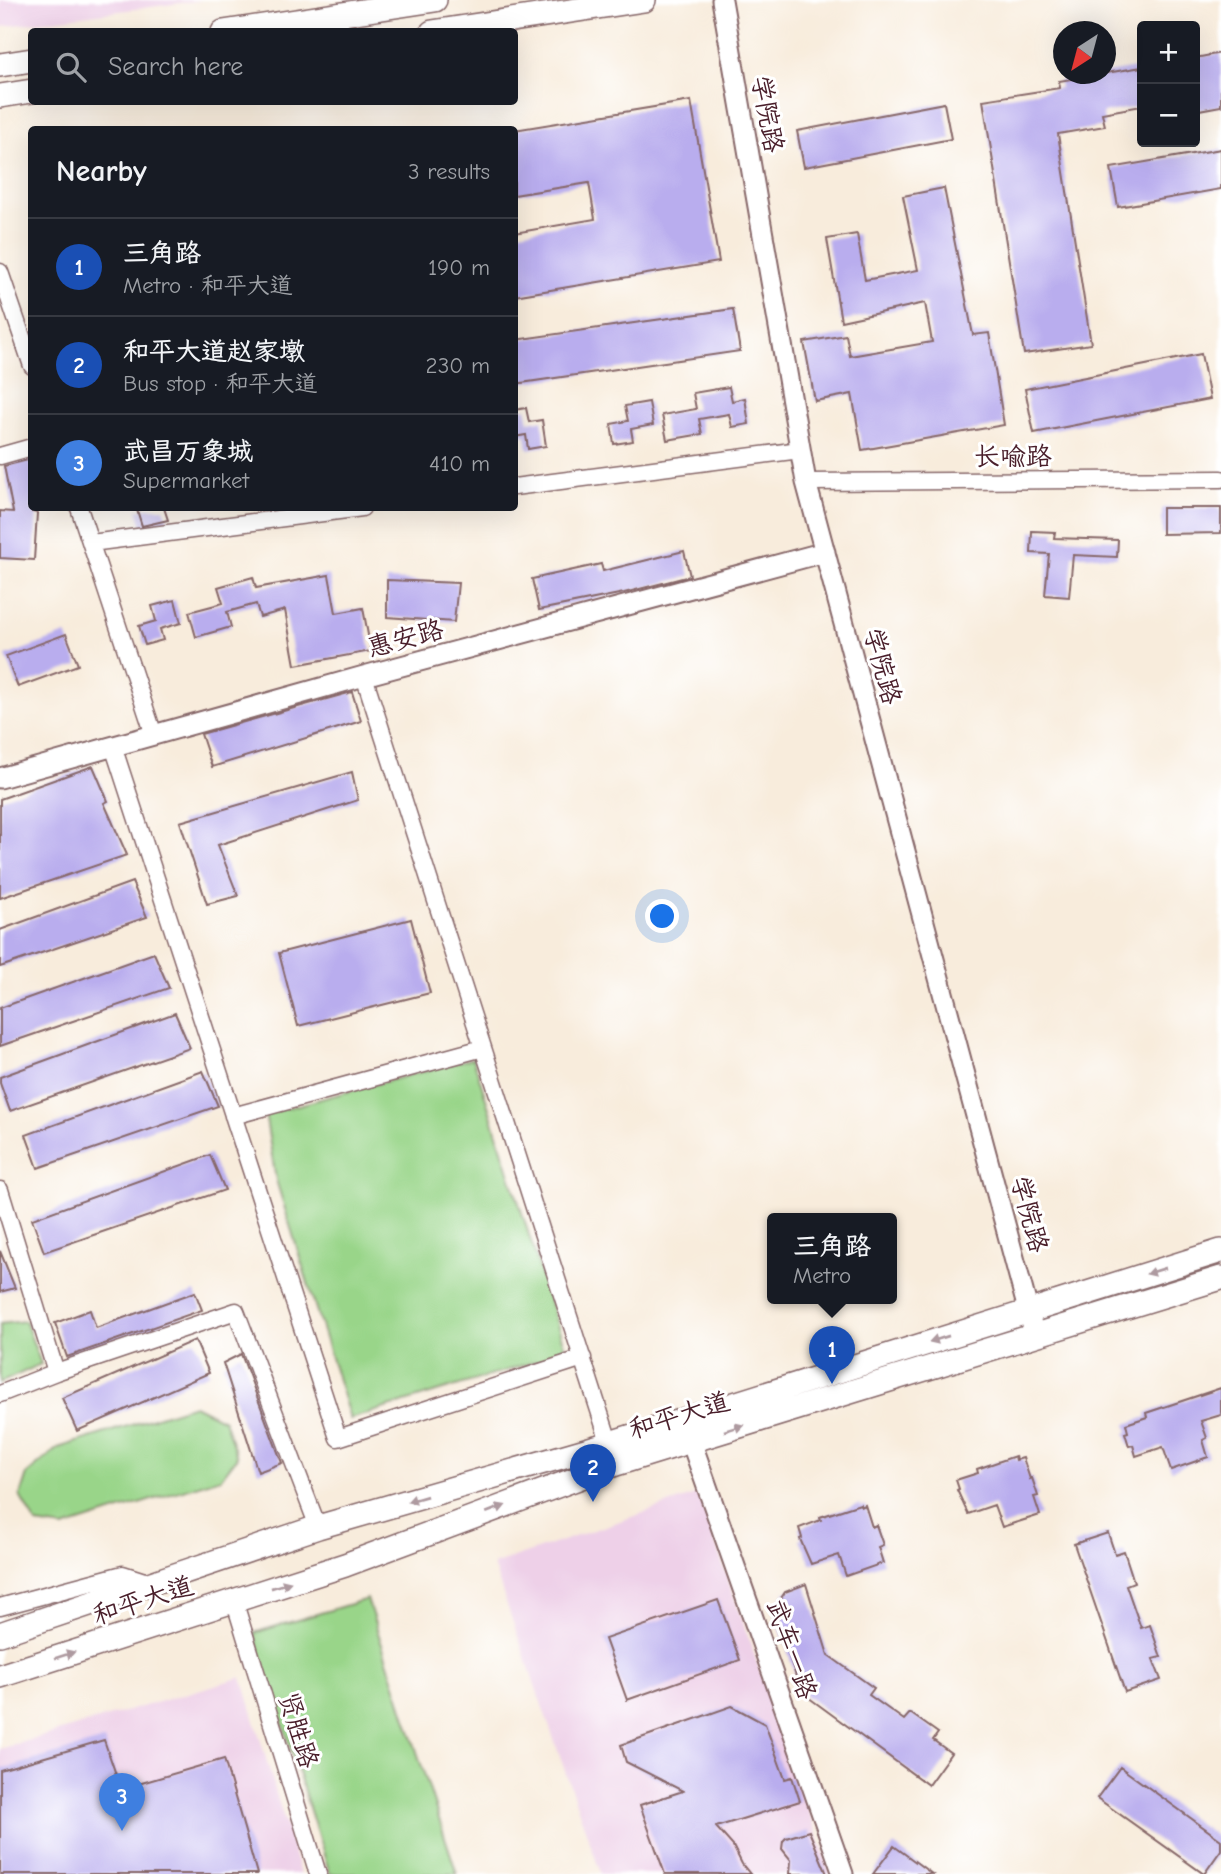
<!DOCTYPE html>
<meta charset="utf-8">
<style>
body{margin:0;font-family:"Comic Neue","LXGW WenKai TC",sans-serif;background:#20242c;color:#f1f3f6}
.controls{position:absolute;right:21px;top:21px;display:grid;overflow:hidden;border-radius:7px;box-shadow:0 7px 28px #0002}
.controls button{width:63px;height:63px;display:grid;place-items:center;padding:0;border:0;border-bottom:2px solid #363941;background:#171b24;color:#f1f3f6;font:35px sans-serif}
.compass{position:absolute;left:1053px;top:21px;width:63px;height:63px;border-radius:50%;background:#171b24;box-shadow:0 7px 28px #0002;rotate:216deg}
.you{position:absolute;left:663px;top:917px;width:24px;height:24px;margin:-18px;border:5px solid #fff;border-radius:50%;background:#1a73e8;box-shadow:0 0 0 10px #1a73e833}
.badge{display:grid;place-items:center;width:46px;height:46px;border-radius:50%;background:#d690ce;color:#fff;font-size:23px;font-weight:700}
.pin{position:absolute;translate:-50% -58px;filter:drop-shadow(0 2px 4px #0008)}
.pin::after{content:'';position:absolute;top:37px;width:24px;height:21px;background:inherit;clip-path:polygon(0 0,100% 0,50% 100%)}
.popup{position:absolute;left:767px;top:1213px;width:130px;height:91px;box-sizing:border-box;display:grid;place-content:center;border-radius:7px;background:#171b24;filter:drop-shadow(0 2px 5px #0005);font-size:23px;white-space:nowrap;color:#9ea1a6}
.popup b{font-size:26px;color:#f1f3f6}
.popup::after{content:'';position:absolute;left:50%;top:100%;margin-left:-14px;border:14px solid transparent;border-top-color:#171b24}
.list{margin:0;padding:0;list-style:none}
h2{display:flex;justify-content:space-between;align-items:center;height:91px;margin:0;padding:0 28px;font-size:30px}
h2 small{font-size:23px;font-weight:400;color:#9ea1a6}
.list li{display:grid;grid-template-columns:46px 1fr auto;gap:21px;align-items:center;box-sizing:border-box;height:98px;padding:0 28px;border-top:2px solid #363941}
.list b{display:block;font-size:26px;white-space:nowrap}
.list p{margin:0;font-size:23px;white-space:nowrap;color:#9ea1a6}
.list em{font-size:23px;font-style:normal;color:#9ea1a6}
.icon{flex:none;width:38px;height:38px;fill:none;stroke:currentColor;stroke-width:2;stroke-linecap:round;stroke-linejoin:round}
.map{position:relative;flex:none;width:1221px;height:1874px;overflow:hidden}
.search{position:absolute;background:#171b24;box-shadow:0 7px 28px #0002;left:28px;top:28px;width:490px;height:77px;display:flex;align-items:center;gap:18px;box-sizing:border-box;padding:0 24px;border-radius:7px;color:#9ea1a6;font-size:26px}
.panel{position:absolute;background:#171b24;box-shadow:0 7px 28px #0002;left:28px;top:126px;width:490px;height:385px;border-radius:7px}
.map>svg:first-child{display:block}
</style>
<div class="map">
<svg width="1221" height="1874" viewBox="0 0 1221 1874">
<rect width="100%" height="100%" fill="#fff"/>
<filter id="ink" filterUnits="userSpaceOnUse"><feTurbulence type="fractalNoise" baseFrequency=".0143" numOctaves="2"/><feDisplacementMap in="SourceGraphic" scale="14" xChannelSelector="R" yChannelSelector="G"/><feConvolveMatrix kernelMatrix="1 2 1 2 8 2 1 2 1" color-interpolation-filters="sRGB"/></filter>
<filter id="wash" filterUnits="userSpaceOnUse"><feTurbulence type="fractalNoise" baseFrequency=".00686" numOctaves="4" result="noise"/><feDisplacementMap in="SourceGraphic" scale="28" xChannelSelector="R" yChannelSelector="G"/><feGaussianBlur stdDeviation="1.57" result="paint"/><feColorMatrix in="noise" values="0 0 0 0 0 0 0 0 0 0 0 0 0 0 0 0 0 1.4 0 .05"/><feComposite in="paint" operator="in"/></filter>
<g filter="url(#wash)">
<rect width="100%" height="100%" fill="#f8ecdc"/>
<path fill="#eed0e8" d="M0,0H203L0,27Z
M698,1494L831,1874H601L493,1565Z
M242,1677L300,1874H0V1749Z"/>
<path fill="#99d589" stroke="#727a5a" stroke-width="2" d="M473,1058L566,1352L350,1419L276,1180L265,1114Z
M25,1321L41,1364L0,1383V1324Z
M194,1405L224,1420L237,1457L221,1478L64,1528L36,1524L20,1496L27,1474L58,1448Z
M367,1599L457,1874H330L254,1633Z"/>
<g id="blocks">
<path fill="#b9adee" d="M1221,53V106L1199,110L1197,97H1195V58Z
M1142,67V106L1102,113L1105,126L1058,134L1091,344L1024,354L983,100L1060,88L1059,81Z
M691,101L719,262L514,296V233L595,219L589,183L514,195V130Z
M944,103L951,139L804,167L797,131Z
M1221,149V189L1118,207L1111,168Z
M944,188L973,335L989,333L1004,425L862,450L852,394L815,401L804,342L846,335L850,356L932,342L925,303L841,321L827,239L857,234L865,280L918,270L903,196Z
M733,309L740,351L514,384V340Z
M1201,354L1210,399L1034,433L1025,389Z
M729,387L732,401L745,398L749,424L732,427L729,414L699,419L702,434L667,440L662,415L696,409L693,393Z
M649,402L653,425L631,429L633,441L614,444L611,424L628,421L625,406Z
M526,408L529,422L542,420L546,446L528,449L526,435L514,437V410Z
M32,459V512L37,513L34,560L0,558V511L13,512L4,466Z
M146,508H164L168,520L142,526L137,510Z
M1162,508H1221V533L1162,534Z
M1032,531L1055,532L1054,538L1118,540L1117,557L1073,555L1069,597L1045,595L1049,554L1031,553Z
M684,551L690,576L624,593L539,610L532,579L601,564L603,571Z
M329,575L336,613L363,608L371,651L295,665L285,610L260,617L256,604L227,612L231,627L196,637L189,612L223,603L218,587L253,577L256,588Z
M387,580L458,583L454,622L387,617Z
M175,600L181,623L160,629L163,640L145,645L139,626L156,621L152,606Z
M66,634L78,665L18,687L6,656Z
M352,692L361,721L212,767L201,734Z
M93,766L108,801L104,803L127,855L0,898V799Z
M352,772L358,800L218,845L238,896L207,904L180,822Z
M132,882L147,917L0,967V930Z
M411,919L430,993L298,1026L279,953Z
M154,953L169,988L0,1046V1008Z
M175,1013L190,1048L10,1111L0,1083V1077Z
M203,1071L218,1106L38,1168L26,1135Z
M210,1155L225,1190L44,1252L32,1219Z
M0,1251L15,1288L0,1292Z
M195,1292L202,1310L67,1357L55,1323L90,1310L96,1328Z
M195,1340L209,1373L77,1431L62,1398Z
M241,1354L282,1463L258,1472L223,1363Z
M1221,1388V1415L1201,1421L1207,1438L1203,1440L1208,1457L1171,1470L1163,1447L1136,1456L1133,1445L1129,1446L1125,1433L1128,1432L1126,1424L1147,1417L1146,1413Z
M1015,1456L1016,1460L1023,1458L1030,1479L1032,1478L1038,1496L1034,1497L1040,1515L1002,1527L994,1505L968,1514L957,1490L959,1489L956,1480L978,1473L977,1469Z
M860,1504L861,1507L865,1505L872,1527L876,1525L883,1545L878,1547L883,1563L846,1576L839,1555L811,1564L800,1539L802,1538L799,1528L821,1520L820,1517Z
M1108,1533L1115,1554L1124,1551L1134,1582L1126,1585L1141,1628L1150,1625L1161,1657L1153,1659L1161,1680L1125,1692L1074,1544Z
M806,1584L828,1655L874,1688L869,1695L904,1720L910,1713L938,1733L933,1740L951,1753L928,1785L801,1692L774,1609L785,1592Z
M718,1600L740,1660L627,1700L605,1639Z
M732,1706L765,1724L785,1779L792,1777L800,1801L716,1827L733,1846L742,1864L750,1874H665L640,1805L683,1791L626,1762L621,1745Z
M104,1740L121,1789L224,1759L257,1874H0V1770Z
M1120,1767L1221,1840V1850L1204,1874L1097,1798Z
M809,1831L827,1874H790L791,1860L782,1849L783,1841L786,1838Z
M894,1846L932,1874H873Z"/>
</g>
</g>
<g filter="url(#ink)">
<use href="#blocks" fill-opacity="0" stroke="#876769" stroke-width="2"/>
<g fill="none" stroke-linecap="round" stroke-linejoin="round">
<defs>
<path id="minor" d="M0,272L32,366
M0,456L32,447
M806,482L1221,479
M514,487L800,450
M79,508L154,735
M91,543L362,508
M364,676L612,1451
M113,746L338,1438L583,1358
M233,1116L483,1048
M0,1190L56,1372L0,1394
M56,1372L236,1311L318,1527
M234,1600L318,1874
M0,1607L123,1574L151,1583"/>
<path id="tertiary" d="M722,0L806,482L1035,1336
M0,778L364,676L825,552
M691,1441L843,1874"/>
<path id="primary" d="M223,32L435,0
M432,32L644,0
M0,65L32,60
M0,96L32,91
M0,1634L318,1527L610,1443L1221,1251
M0,1676L345,1565L616,1464L1221,1278"/>
</defs>
<use href="#minor" stroke="#876769" stroke-width="19"/>
<use href="#tertiary" stroke="#876769" stroke-width="23"/>
<use href="#primary" stroke="#876769" stroke-width="26"/>
<use href="#minor" stroke="#fff" stroke-width="16"/>
<use href="#tertiary" stroke="#fff" stroke-width="19"/>
<use href="#primary" stroke="#fff" stroke-width="23"/>
</g>
<defs><path id="oneway-solid" d="M-6-.8H1V-3.2L6.5 0L1 3.2V.8H-6Z" transform="scale(1.75)"/></defs>
<g fill="#ae9aa0">
<use href="#oneway-solid" transform="translate(1156 1271) rotate(163)"/>
<use href="#oneway-solid" transform="translate(939 1339) rotate(163)"/>
<use href="#oneway-solid" transform="translate(734 1428) rotate(-17)"/>
<use href="#oneway-solid" transform="translate(417 1499) rotate(164)"/>
<use href="#oneway-solid" transform="translate(496 1509) rotate(-21)"/>
<use href="#oneway-solid" transform="translate(281 1585) rotate(-17)"/>
<use href="#oneway-solid" transform="translate(65 1655) rotate(-18)"/>
</g>
</g>
<g text-anchor="middle" stroke-width="6" stroke-linejoin="round" paint-order="stroke">
<g font-size="26" fill="#4a1f2b" stroke="#fff">
<text transform="translate(768 114) rotate(80)" y="9">学院路</text>
<text x="1013" y="465">长喻路</text>
<text transform="translate(405 638) rotate(-15)" y="9">惠安路</text>
<text transform="translate(883 666) rotate(75)" y="9">学院路</text>
<text transform="translate(1030 1214) rotate(75)" y="9">学院路</text>
<text transform="translate(679 1415) rotate(-17)" y="9">和平大道</text>
<text transform="translate(143 1600) rotate(-18)" y="9">和平大道</text>
<text transform="translate(792 1649) rotate(71)" y="9">武车一路</text>
<text transform="translate(299 1730) rotate(73)" y="9">贤胜路</text>
</g>
</g>
</svg>
<div class="controls">
<button>+</button>
<button>−</button>
</div>
<svg class="compass" viewBox="-18 -18 36 36"><path d="M0-13l5 13h-10z" fill="#e53935"/><path d="M0 13l5-13h-10z" fill="#9ea1a6"/></svg>
<div class="you"></div>
<div class="pin badge" style="left:832px;top:1384px;background:#1a4fb4">1</div>
<div class="popup"><b>三角路</b>Metro</div>
<div class="pin badge" style="left:593px;top:1502px;background:#1a4fb4">2</div>
<div class="pin badge" style="left:122px;top:1831px;background:#3f7fe0">3</div>
<div class="search"><svg class="icon" aria-label="search" viewBox="0 0 24 24"><circle cx="10" cy="10" r="6"/><path d="M15 15l6 6"/></svg>Search here</div>
<section class="panel">
<h2>Nearby<small>3 results</small></h2>
<ul class="list">
<li><span class="badge" style="background:#1a4fb4">1</span><div><b>三角路</b><p>Metro · 和平大道</p></div><em>190 m</em></li>
<li><span class="badge" style="background:#1a4fb4">2</span><div><b>和平大道赵家墩</b><p>Bus stop · 和平大道</p></div><em>230 m</em></li>
<li><span class="badge" style="background:#3f7fe0">3</span><div><b>武昌万象城</b><p>Supermarket</p></div><em>410 m</em></li>
</ul>
</section>
</div>
